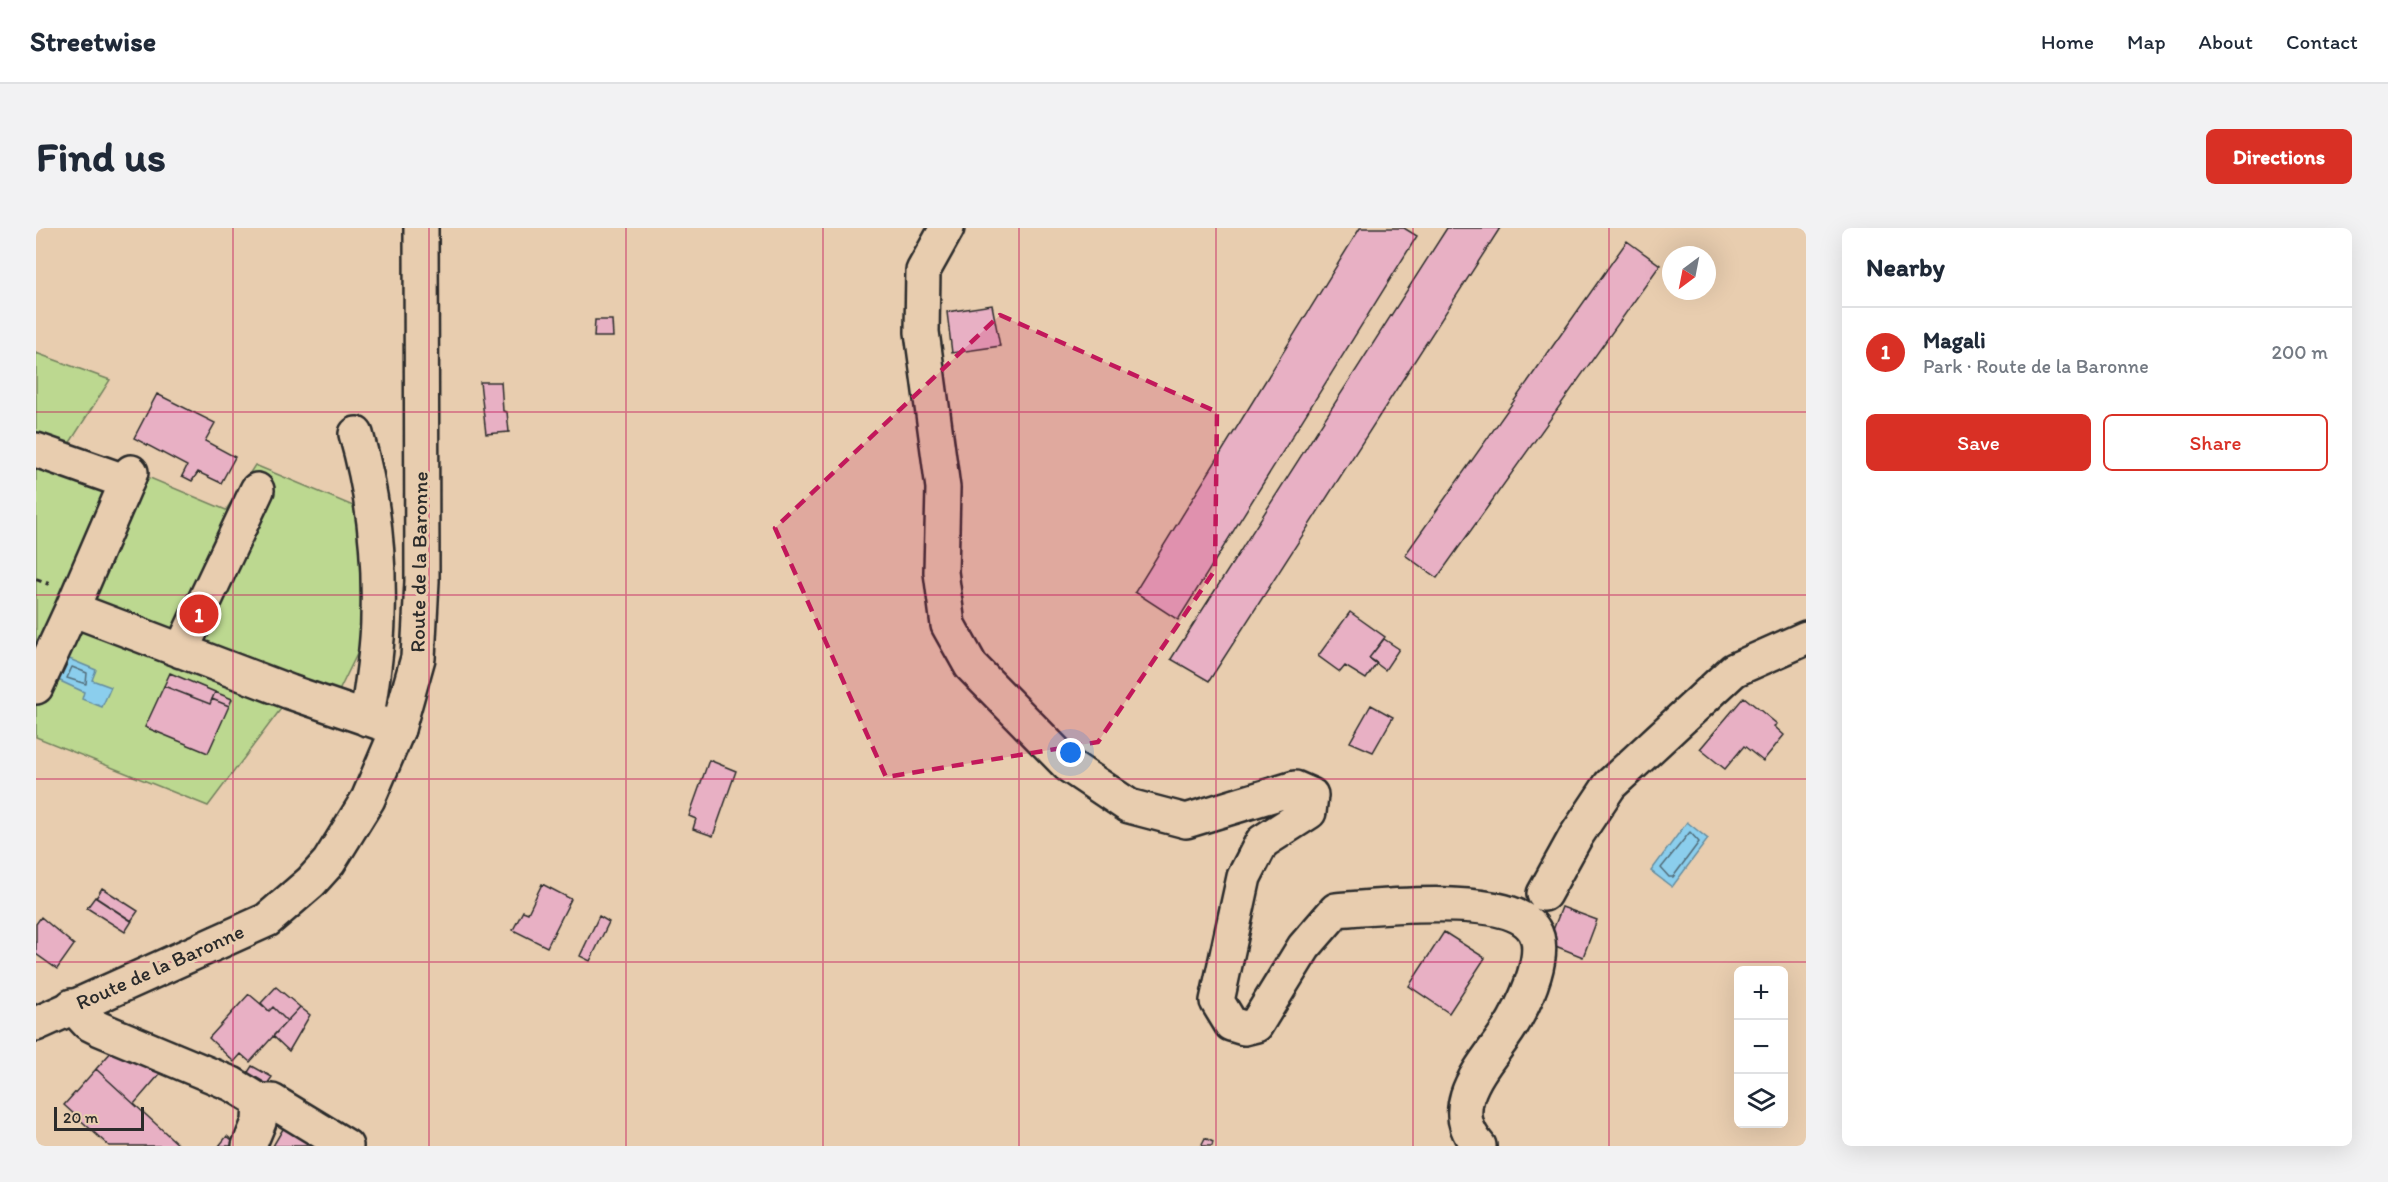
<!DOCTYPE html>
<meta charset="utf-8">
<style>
body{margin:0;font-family:Itim,sans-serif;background:#f2f2f3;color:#1f2937}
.controls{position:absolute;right:18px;bottom:18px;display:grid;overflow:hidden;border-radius:9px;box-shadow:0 6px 24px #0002}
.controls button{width:54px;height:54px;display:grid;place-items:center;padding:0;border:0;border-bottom:2px solid #e0e1e3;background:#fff;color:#1f2937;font:30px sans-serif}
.compass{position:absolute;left:1626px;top:18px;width:54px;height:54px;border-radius:50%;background:#fff;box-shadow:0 6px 24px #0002;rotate:212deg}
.scale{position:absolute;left:18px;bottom:15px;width:90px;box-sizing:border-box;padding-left:6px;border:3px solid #2b2b2b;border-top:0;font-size:16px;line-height:21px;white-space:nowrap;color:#2b2b2b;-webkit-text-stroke:4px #e8cdaf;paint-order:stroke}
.you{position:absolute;left:1035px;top:525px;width:21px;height:21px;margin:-15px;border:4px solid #fff;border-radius:50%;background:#1a73e8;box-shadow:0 0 0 9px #1a73e833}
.badge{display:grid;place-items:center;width:39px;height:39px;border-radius:50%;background:#d93025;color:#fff;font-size:20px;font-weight:700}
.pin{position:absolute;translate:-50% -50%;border:3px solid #fff;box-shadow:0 2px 6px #0006}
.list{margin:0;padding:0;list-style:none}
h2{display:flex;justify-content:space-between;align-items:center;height:78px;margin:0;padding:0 24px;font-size:26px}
h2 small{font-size:20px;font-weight:400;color:#747a83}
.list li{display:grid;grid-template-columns:39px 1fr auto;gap:18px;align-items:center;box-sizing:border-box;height:90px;padding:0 24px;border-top:2px solid #e0e1e3}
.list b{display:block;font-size:22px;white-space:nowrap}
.list p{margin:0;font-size:20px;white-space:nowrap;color:#747a83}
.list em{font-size:20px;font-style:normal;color:#747a83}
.actions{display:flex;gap:12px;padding:18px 24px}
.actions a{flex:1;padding:14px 0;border:2px solid #d93025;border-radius:9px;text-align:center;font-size:21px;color:#d93025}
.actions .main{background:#d93025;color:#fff}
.icon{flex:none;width:33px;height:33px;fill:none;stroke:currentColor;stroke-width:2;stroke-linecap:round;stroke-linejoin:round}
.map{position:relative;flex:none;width:1770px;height:918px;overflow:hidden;border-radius:9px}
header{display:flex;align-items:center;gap:36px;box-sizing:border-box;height:84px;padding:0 30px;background:#fff;border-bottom:2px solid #e0e1e3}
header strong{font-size:28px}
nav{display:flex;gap:33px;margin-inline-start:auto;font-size:21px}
.intro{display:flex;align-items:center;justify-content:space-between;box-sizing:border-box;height:144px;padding:0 36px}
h1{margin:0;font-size:42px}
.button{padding:15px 27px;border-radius:9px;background:#d93025;color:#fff;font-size:21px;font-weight:700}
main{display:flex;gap:36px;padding:0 36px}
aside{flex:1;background:#fff;border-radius:9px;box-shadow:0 6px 24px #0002}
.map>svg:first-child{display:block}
</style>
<header>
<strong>Streetwise</strong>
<nav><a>Home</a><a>Map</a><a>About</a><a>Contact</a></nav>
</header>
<div class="intro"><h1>Find us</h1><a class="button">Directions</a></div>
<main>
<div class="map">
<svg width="1770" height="918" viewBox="0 0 1770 918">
<rect width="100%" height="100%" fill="#e8cdaf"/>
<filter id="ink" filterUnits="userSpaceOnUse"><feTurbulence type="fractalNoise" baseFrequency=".0167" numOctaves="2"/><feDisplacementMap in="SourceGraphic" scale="12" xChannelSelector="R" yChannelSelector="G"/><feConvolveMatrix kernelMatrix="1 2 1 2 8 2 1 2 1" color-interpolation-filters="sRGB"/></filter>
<g filter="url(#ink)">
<path fill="#bcd890" stroke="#74825e" stroke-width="1.5" d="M0,125L74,152L33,216L190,282L219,237L322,280L330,349L322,424L300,469L250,474L172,578L0,509Z"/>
<path fill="#8bceed" stroke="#658d9f" stroke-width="1.5" d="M31,430L60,442L56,452L75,459L66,479L46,471L48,464L22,452Z
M1651,594L1672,611L1636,659L1615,643Z"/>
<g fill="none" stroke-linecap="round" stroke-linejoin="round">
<path stroke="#516c79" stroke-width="1.5" d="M36,439L51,445L50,456L31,450Z
M1654,604L1663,614L1637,649H1633L1625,640Z"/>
</g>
<path fill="#e8b0c4" stroke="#2b2b2b" stroke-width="1.5" d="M1324,0H1368L1381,8L1142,392L1099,364Z
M1411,0H1464L1173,453L1135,431Z
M1591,13L1624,37L1401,350L1369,327Z
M956,77L964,118L916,125L911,84Z
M559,92H576L577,109H558Z
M444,154H465L467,183L471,184L473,204L450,206Z
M121,166L179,195L169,213L199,229L185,255L162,244L156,253L146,248L151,238L98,210Z
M1314,384L1349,409L1333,430L1341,435L1330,451L1309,438L1304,444L1282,428Z
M1348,411L1363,421L1349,442L1333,430Z
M134,445L179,464L174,476L128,458Z
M128,458L174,476L176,471L193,478L172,525L109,499Z
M179,464L196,471L193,478L176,471Z
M1708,469L1741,496L1738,498L1748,507L1727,533L1708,518L1689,541L1664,521Z
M1335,477L1357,489L1337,524L1314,514Z
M673,532L700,543L677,608L657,601L660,591L653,588Z
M506,656L535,671L511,719L477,702L487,683L492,685Z
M66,660L102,683L95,693L60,670Z
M59,669L96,693L89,704L51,680Z
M1526,679L1561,692L1547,729L1512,715Z
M563,688L573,694L554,733L544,728Z
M5,689L38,717L21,741L0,726V696Z
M1408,704L1449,730L1413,785L1373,758Z
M240,759L264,779L251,793L237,779L233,783L225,775Z
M213,766L233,783L237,779L251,793L214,834L205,826L198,834L173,810Z
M264,779L274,787L253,823L237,808Z
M78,821L129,840L98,876L60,841Z
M216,838L236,849L229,859L209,849Z
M60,841L98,876L144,918H73L28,877Z
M251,894L291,918H237Z
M191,908L201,916L200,918H183Z
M1169,910L1177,914L1176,918H1165Z"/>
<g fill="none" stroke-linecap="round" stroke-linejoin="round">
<defs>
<path id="minor" d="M911,0L887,43L886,104L907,260L905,344L912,397L935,438L1032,537L1093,578L1150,593L1259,560L1275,567L1273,584L1226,614L1208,649L1181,773L1195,796L1208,800L1220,797L1268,719L1300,682C1340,679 1475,664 1498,702C1512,724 1491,770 1479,791C1458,830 1403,873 1443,918
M320,206C337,265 344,328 342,389C342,423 335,457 331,491
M0,222L91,254
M95,244L36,381L254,464L362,501
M145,423L221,262
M0,459L36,381
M1508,666L1540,608L1574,557L1698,442L1770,410
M36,778L52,795L64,801L196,856L224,873L223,894L213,918
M224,873H236L310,918"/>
<path id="major" d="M0,796L231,692L275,654L293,634L332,571L362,501L382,430L386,353L385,0"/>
</defs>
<use href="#minor" stroke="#2b2b2b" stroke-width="38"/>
<use href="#major" stroke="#2b2b2b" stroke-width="38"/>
<path stroke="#2b2b2b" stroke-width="4" stroke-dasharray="6 4.5" stroke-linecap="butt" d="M0,351L13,356"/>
<use href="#minor" stroke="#e8cdaf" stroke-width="33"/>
<use href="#major" stroke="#e8cdaf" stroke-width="33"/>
</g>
</g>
<path fill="#c2185b" fill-opacity="0.2" stroke="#c2185b" stroke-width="4.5" stroke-dasharray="12 8" stroke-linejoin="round" d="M964,87L1181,184L1179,342L1062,514L850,549L739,300Z"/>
<path fill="none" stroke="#c2185b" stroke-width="1.5" stroke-opacity="0.55" d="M197,0V918M393,0V918M590,0V918M787,0V918M983,0V918M1180,0V918M1377,0V918M1573,0V918M0,184H1770M0,367H1770M0,551H1770M0,734H1770"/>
<g text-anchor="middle" stroke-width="6" stroke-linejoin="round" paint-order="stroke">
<g font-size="21" fill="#2b2b2b" stroke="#e8cdaf">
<text transform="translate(383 334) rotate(-89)" y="7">Route de la Baronne</text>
<text transform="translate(124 739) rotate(-24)" y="7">Route de la Baronne</text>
</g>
</g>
</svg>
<div class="controls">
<button>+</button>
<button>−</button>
<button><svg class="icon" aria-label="layers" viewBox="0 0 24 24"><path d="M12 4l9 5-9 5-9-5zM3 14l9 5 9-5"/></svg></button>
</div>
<svg class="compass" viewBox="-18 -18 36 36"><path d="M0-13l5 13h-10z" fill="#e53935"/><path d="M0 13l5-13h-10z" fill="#747a83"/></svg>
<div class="scale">20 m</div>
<div class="you"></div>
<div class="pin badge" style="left:163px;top:386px">1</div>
</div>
<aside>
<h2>Nearby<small></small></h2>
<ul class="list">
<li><span class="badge">1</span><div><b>Magali</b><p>Park · Route de la Baronne</p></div><em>200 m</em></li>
</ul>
<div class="actions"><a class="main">Save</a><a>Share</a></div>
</aside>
</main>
